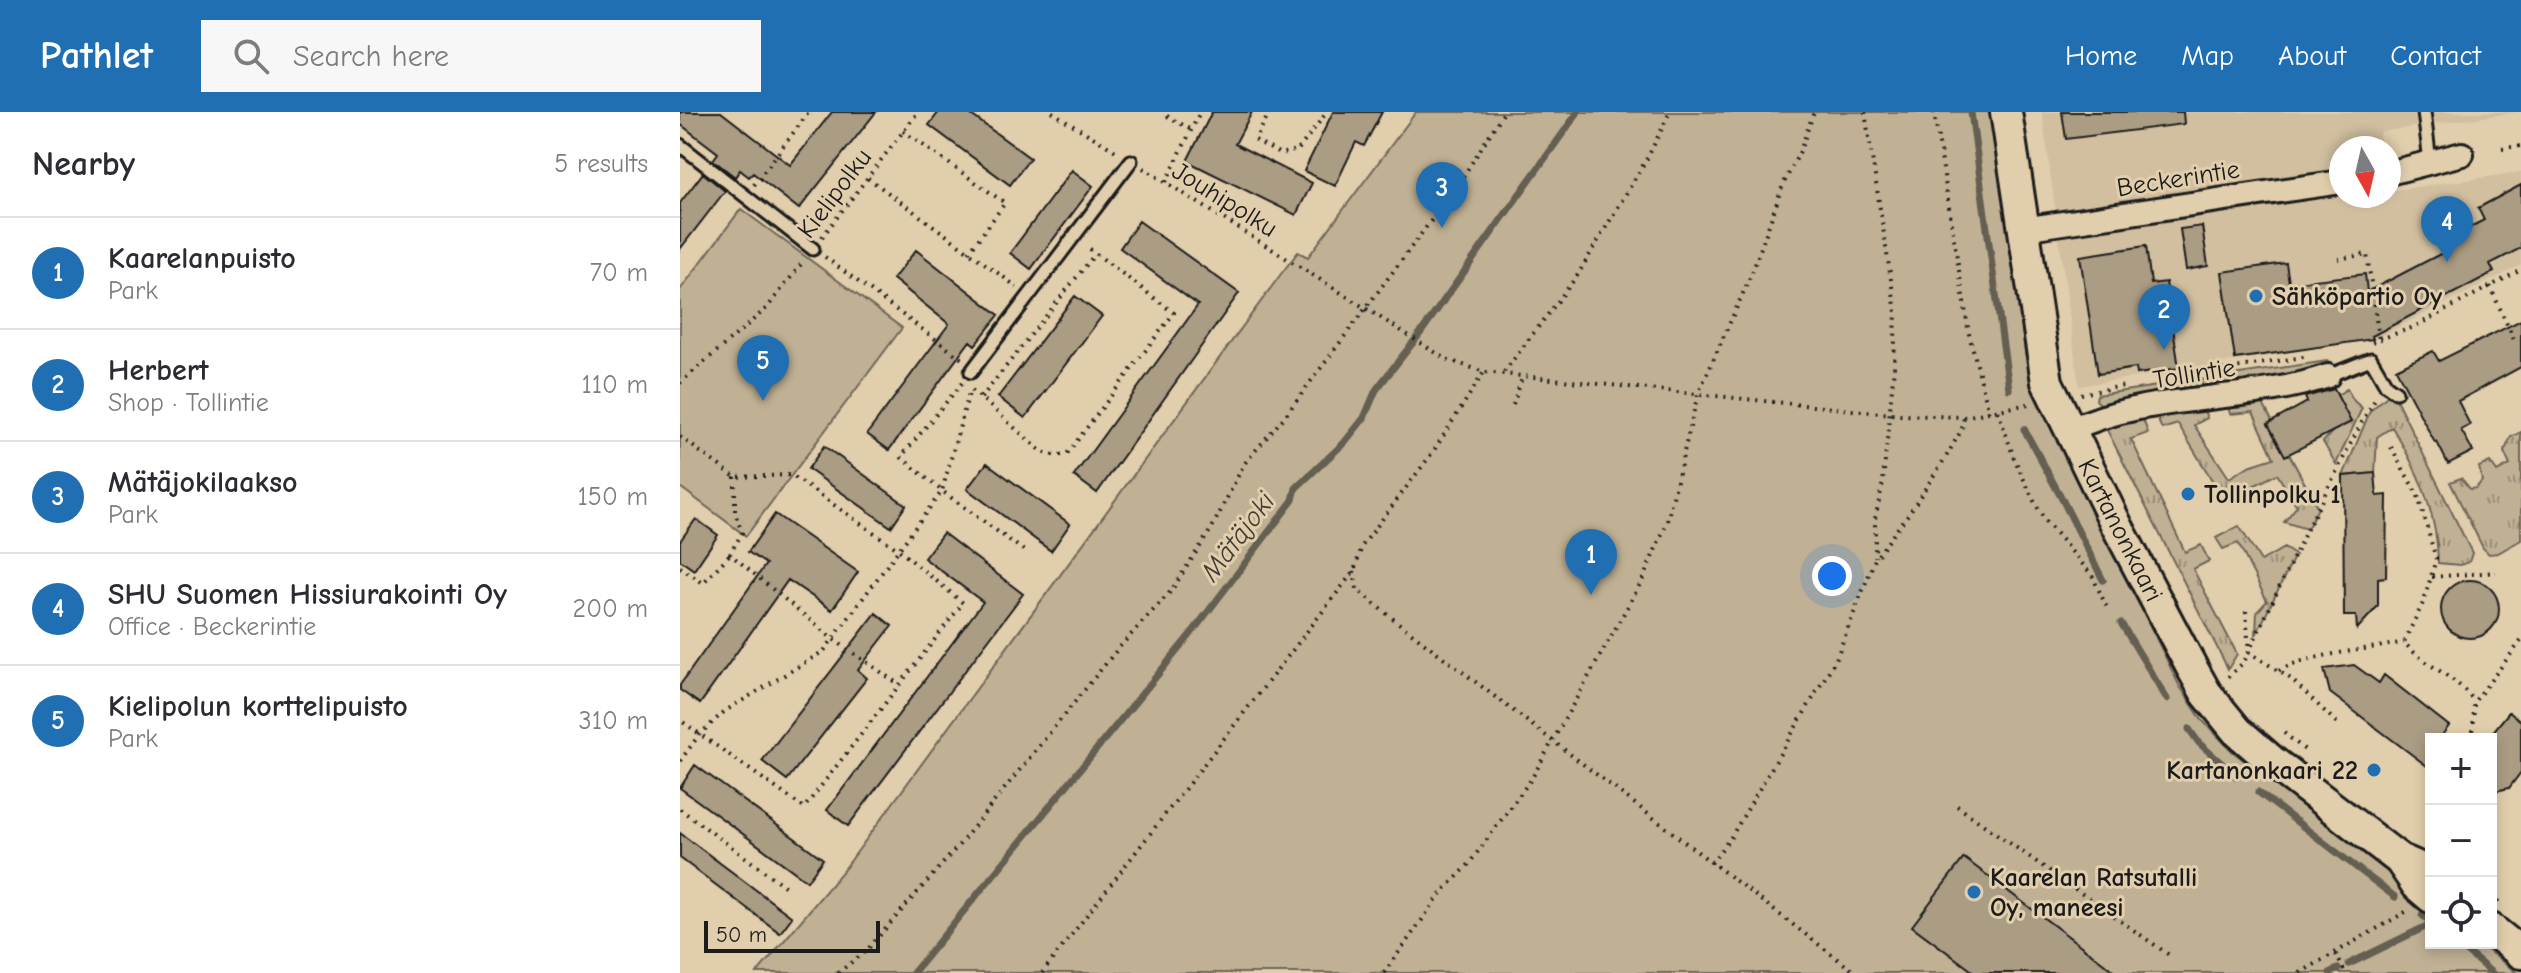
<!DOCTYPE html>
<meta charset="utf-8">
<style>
body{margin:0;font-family:"Comic Neue",sans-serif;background:#f7f7f7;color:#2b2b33}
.controls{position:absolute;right:24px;bottom:24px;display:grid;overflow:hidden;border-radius:0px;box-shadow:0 4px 12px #0003}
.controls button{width:72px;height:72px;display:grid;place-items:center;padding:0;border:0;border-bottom:2px solid #e1e1e2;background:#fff;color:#2b2b33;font:40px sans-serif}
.compass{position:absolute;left:1649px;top:24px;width:72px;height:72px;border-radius:50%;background:#fff;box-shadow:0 4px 12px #0003;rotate:172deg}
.scale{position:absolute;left:24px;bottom:20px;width:176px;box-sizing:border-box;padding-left:8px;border:4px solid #1c1c1c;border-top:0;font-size:22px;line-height:28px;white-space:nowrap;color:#1c1c1c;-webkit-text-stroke:6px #e1ceac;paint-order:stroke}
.you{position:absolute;left:1152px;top:464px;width:28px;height:28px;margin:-20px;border:6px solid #fff;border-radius:50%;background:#1a73e8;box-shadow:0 0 0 12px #1a73e833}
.badge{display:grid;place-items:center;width:52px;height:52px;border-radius:50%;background:#1f6fb2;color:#fff;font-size:26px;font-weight:700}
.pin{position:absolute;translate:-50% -66px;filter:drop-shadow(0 2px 4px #0008)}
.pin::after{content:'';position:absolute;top:42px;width:28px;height:24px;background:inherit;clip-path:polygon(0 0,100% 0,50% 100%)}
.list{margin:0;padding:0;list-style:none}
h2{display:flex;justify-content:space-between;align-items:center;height:104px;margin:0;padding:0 32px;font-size:34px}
h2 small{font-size:26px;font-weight:400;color:#7c7c81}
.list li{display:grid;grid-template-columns:52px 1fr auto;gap:24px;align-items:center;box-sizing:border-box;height:112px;padding:0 32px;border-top:2px solid #e1e1e2}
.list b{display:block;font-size:30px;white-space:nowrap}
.list p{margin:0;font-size:26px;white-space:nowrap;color:#7c7c81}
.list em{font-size:26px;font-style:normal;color:#7c7c81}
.icon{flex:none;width:44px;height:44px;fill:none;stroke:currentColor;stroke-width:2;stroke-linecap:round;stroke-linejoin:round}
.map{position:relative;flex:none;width:1841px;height:861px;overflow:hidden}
header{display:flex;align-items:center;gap:48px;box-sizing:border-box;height:112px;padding:0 40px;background:#1f6fb2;color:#fff}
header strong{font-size:38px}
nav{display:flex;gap:44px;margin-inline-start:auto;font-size:28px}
.search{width:560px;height:72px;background:#f7f7f7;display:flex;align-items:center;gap:20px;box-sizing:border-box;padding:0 28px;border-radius:0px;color:#7c7c81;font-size:30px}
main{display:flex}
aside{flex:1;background:#fff}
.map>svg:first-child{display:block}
</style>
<header>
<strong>Pathlet</strong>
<div class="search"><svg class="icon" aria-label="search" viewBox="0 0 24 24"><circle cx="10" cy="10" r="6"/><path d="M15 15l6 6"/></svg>Search here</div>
<nav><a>Home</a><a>Map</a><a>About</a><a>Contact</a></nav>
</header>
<main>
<aside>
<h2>Nearby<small>5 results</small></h2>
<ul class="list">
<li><span class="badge">1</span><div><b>Kaarelanpuisto</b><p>Park</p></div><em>70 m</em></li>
<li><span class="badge">2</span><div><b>Herbert</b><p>Shop · Tollintie</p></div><em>110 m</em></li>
<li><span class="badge">3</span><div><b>Mätäjokilaakso</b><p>Park</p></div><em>150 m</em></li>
<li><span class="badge">4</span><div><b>SHU Suomen Hissiurakointi Oy</b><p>Office · Beckerintie</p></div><em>200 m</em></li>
<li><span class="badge">5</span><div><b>Kielipolun korttelipuisto</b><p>Park</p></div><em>310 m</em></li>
</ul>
</aside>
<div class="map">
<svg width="1841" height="861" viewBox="0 0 1841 861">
<defs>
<pattern id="grass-tufts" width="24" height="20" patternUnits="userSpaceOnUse" patternTransform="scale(2)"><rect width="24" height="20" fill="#c0b194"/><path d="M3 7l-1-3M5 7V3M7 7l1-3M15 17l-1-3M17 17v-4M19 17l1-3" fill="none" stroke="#9b8f78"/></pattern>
</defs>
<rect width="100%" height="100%" fill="#e1ceac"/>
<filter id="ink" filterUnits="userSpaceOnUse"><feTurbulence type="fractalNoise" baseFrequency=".0125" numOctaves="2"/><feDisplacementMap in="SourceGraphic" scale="16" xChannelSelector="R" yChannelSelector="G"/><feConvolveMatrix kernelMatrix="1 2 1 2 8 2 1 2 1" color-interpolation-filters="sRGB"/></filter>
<g filter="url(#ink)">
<path fill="#d1bfa0" d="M1362,0H1838L1699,20L1700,36H1661V84H1709V79L1841,60V153L1695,227L1399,274Z"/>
<path fill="url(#grass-tufts)" stroke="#6e6658" stroke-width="2" d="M1647,249L1654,255L1646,261L1421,293L1416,288L1417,283Z
M1667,277L1674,289L1682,296L1656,352L1643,330L1653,319L1657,283Z
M1708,283L1715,285L1792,441L1789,450L1780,453L1758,451C1758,402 1737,356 1712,315L1697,325L1695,361L1663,364L1690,299Z
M1580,286L1592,309L1588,312L1605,343L1609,342L1638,396L1627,417L1604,410L1617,394L1597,362L1541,390L1535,373L1498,312L1482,317L1475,302L1523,296L1527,306L1514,313L1549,366L1569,354L1594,346L1573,300L1550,302L1547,291Z
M1463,307L1468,321L1451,327L1505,440L1521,433L1529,449L1513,457L1557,542L1548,557L1427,318L1436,313Z
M1841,320V428L1818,441L1809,442L1803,436L1770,370L1781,366L1790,377L1796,376L1802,369L1799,355L1810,350L1817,360L1830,353L1824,340L1831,325Z
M1559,414L1581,449L1604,436L1615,443L1576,523L1577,500L1587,489L1558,431L1543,437L1536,426Z"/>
<path fill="#c0b194" stroke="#6e6658" stroke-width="2" d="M736,0H1314L1345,240L1355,278L1499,573L1522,608L1552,639L1751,794V831H1798L1837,861H77L166,755L601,162L618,140L628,145Z
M61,97L222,216L66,424L0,375V178Z"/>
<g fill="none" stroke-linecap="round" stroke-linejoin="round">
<path stroke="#655e51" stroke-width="7" d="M1291,0L1329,277
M1344,317L1381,385L1423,468
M1441,511L1487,587
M1509,617L1519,631L1557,665
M1578,680L1715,785
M1742,803L1751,810
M1776,831L1812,861
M1669,852L1751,812
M233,861L511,522L613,388L616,376L664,331L684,306L696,278L742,219L898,0
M1650,861L1658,857"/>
</g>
<path fill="#ab9c84" stroke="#1c1c1c" stroke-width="2" d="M0,0H41L110,53L152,0H196L119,97L73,61L69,65L60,58L55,65L33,48L38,41L0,12Z
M259,0H287L350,46L330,73L249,13Z
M532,0H572L555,32L632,71L616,103L507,49Z
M653,0H702L684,34L676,30L655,74L624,59Z
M1382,0H1503L1504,12L1386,27Z
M392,58L413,74L351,157L330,141Z
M23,61L45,79L0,137V91Z
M1841,73V136L1810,152L1814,160L1692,224L1693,227L1555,247L1542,160L1606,151L1609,171L1685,162L1687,180L1770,137L1765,128L1804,108L1798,96Z
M459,109L559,181L417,381L394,364L518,193L440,136Z
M1522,114L1528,154L1506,158L1500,117Z
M1466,134L1471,172L1486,170L1499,256L1457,262L1456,256L1418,262L1400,144Z
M236,138L319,203L295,233L290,229L209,338L187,322L269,212L213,167Z
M395,184L422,204L345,306L318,285Z
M1841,208V255L1778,289L1790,313L1781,318L1793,339L1768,352L1757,330L1755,331L1716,257L1753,239L1759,249Z
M1654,277L1671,310L1605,344L1588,312L1627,290L1625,285Z
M144,334L226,393L211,415L128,357Z
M307,351L390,412L371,439L287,377Z
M1695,361L1697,384L1707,383L1706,465L1698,466V494L1677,517L1676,504H1664L1663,364Z
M95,402L178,460L152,498L108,468L20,592L0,578V573L86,452L68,440Z
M16,407L38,423L14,458L0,448V429Z
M263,421L343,482L168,714L147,698L303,490L244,446Z
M1761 497a29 29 0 1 1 58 0a29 29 0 1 1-58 0Z
M196,501L212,514L178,558L187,566L107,668L82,649Z
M1674,553L1699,571L1704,563L1769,614L1759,627H1751V657L1650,581L1644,557Z
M1829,600L1841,609V660L1829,676L1811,680V622Z
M15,653L143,747L127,769L0,676Z
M0,721L112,805L100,821L0,746Z
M1284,746L1437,861H1295L1232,814Z"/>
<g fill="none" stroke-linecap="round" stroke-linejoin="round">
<defs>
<path id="lane" d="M1744,0L1750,50
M0,33L133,137
M291,260L451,49
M1648,264L1691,247L1706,273L1716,280"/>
<path id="street" d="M1709,61L1782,42
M1342,117L1661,70
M1390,318C1467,280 1566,292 1648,264"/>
<path id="secondary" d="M1326,0L1367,270L1437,414L1512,556L1526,581L1557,619L1593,650L1719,747L1751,761
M1720,748L1737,773L1751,785
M1811,817L1841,841"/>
</defs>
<use href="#lane" stroke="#1c1c1c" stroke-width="17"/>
<use href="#street" stroke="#1c1c1c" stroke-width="28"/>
<use href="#secondary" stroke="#1c1c1c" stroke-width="36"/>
<path stroke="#1c1c1c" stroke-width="4" stroke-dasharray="2 6" stroke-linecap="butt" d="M372,0L439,41
M590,0L575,28L600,42L618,38L647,0
M1185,0L1216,200L1214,255L1203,370L1195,407V445
M1254,0L1289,222L1309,300
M487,4L512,18
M223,19L325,91L289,140
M1822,36L1841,34
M463,56L766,247L804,260L1220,303L1284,305L1349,292
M188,66L337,175
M486,70L520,0
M74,73L129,0
M142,125L238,0
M145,145L282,247
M1658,147L1687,142L1699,228
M1810,174L1834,228
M1692,230L1734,215L1841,158
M824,260L897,164L969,43L990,0
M1511,263L1629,244
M0,271L87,196L122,151
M282,271L221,345L262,379L347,441
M292,278L362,340L376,344L387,342L494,201L406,134
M1401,282L1443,274
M301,286L415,142
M833,293L843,263
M1318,299L1334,346L1355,391L1365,409L1412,463L1427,496
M0,325L55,365L111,363L219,438L283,491L124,696L0,608
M1711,335L1738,384L1756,447L1744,489L1724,530C1743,554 1778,564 1794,590
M55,365V401L62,421L50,442L153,527L220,573
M0,455L23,471L50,442
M674,459L677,477L703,499L1176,861
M1752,465L1816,460
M1566,499L1569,540L1611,567L1660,614
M1599,559C1621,543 1694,537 1724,530
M1548,565L1564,550L1627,417L1687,300L1697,285
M1604,621L1625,638
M1793,627L1794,590L1841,529
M0,649L19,623L45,599L144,539L262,379L290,277
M1277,694L1492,845
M0,697L107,776
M1811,741L1814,738
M1031,751L1051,725L1156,547L1195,447L1229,401L1266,345L1282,317L1284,305
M1811,784L1820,791
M1656,842L1665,861
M158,861L187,838L279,733L436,539L491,479L532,416L564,352L605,304L777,74L824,0
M362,861L674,459L682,434L753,340L804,260
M704,861L762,780L786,756L852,666L963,467L987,410L1018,282L1072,161L1103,73L1120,39L1134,0
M1620,861L1729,798"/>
<use href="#lane" stroke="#e1ceac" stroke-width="11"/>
<use href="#street" stroke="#e1ceac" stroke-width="22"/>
<use href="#secondary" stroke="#e1ceac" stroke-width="30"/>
</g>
</g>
<g fill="#1f6fb2" stroke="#e1ceac" stroke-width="3">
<circle cx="1576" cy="184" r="8"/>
<circle cx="1508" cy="382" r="8"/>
<circle cx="1694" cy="658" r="8"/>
<circle cx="1294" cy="780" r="8"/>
</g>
<g text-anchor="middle" stroke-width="6" stroke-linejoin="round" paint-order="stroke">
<g font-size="26" fill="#1c1c1c" stroke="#e1ceac">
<text transform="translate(1498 66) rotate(-9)" y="9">Beckerintie</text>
<text transform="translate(154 81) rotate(-53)" y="9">Kielipolku</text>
<text transform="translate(545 87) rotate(32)" y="9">Jouhipolku</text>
<text transform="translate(1514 261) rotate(-9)" y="9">Tollintie</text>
<text transform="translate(1441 418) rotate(63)" y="9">Kartanonkaari</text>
</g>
<g font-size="26" font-weight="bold" fill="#1c1c1c" stroke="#e1ceac" text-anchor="start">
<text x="1592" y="193">Sähköpartio Oy</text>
<text x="1524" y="391">Tollinpolku 1</text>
<text x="1678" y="667" text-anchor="end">Kartanonkaari 22</text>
<text x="1310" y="774">Kaarelan Ratsutalli<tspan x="1310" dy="30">Oy, maneesi</tspan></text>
</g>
<g font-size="28" font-style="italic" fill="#403d37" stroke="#e1ceac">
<text transform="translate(557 424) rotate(-53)" y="10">Mätäjoki</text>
</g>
</g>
</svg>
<div class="controls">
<button>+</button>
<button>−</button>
<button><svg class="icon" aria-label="locate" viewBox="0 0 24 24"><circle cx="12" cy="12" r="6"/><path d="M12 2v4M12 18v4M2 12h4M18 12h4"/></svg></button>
</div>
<svg class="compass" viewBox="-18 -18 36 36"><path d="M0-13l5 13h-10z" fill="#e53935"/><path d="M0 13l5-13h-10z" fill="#7c7c81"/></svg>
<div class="scale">50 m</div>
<div class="you"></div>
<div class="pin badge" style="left:911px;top:483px">1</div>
<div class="pin badge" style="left:1484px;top:238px">2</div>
<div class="pin badge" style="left:762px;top:116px">3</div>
<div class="pin badge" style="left:1767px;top:150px">4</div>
<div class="pin badge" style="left:83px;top:289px">5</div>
</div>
</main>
